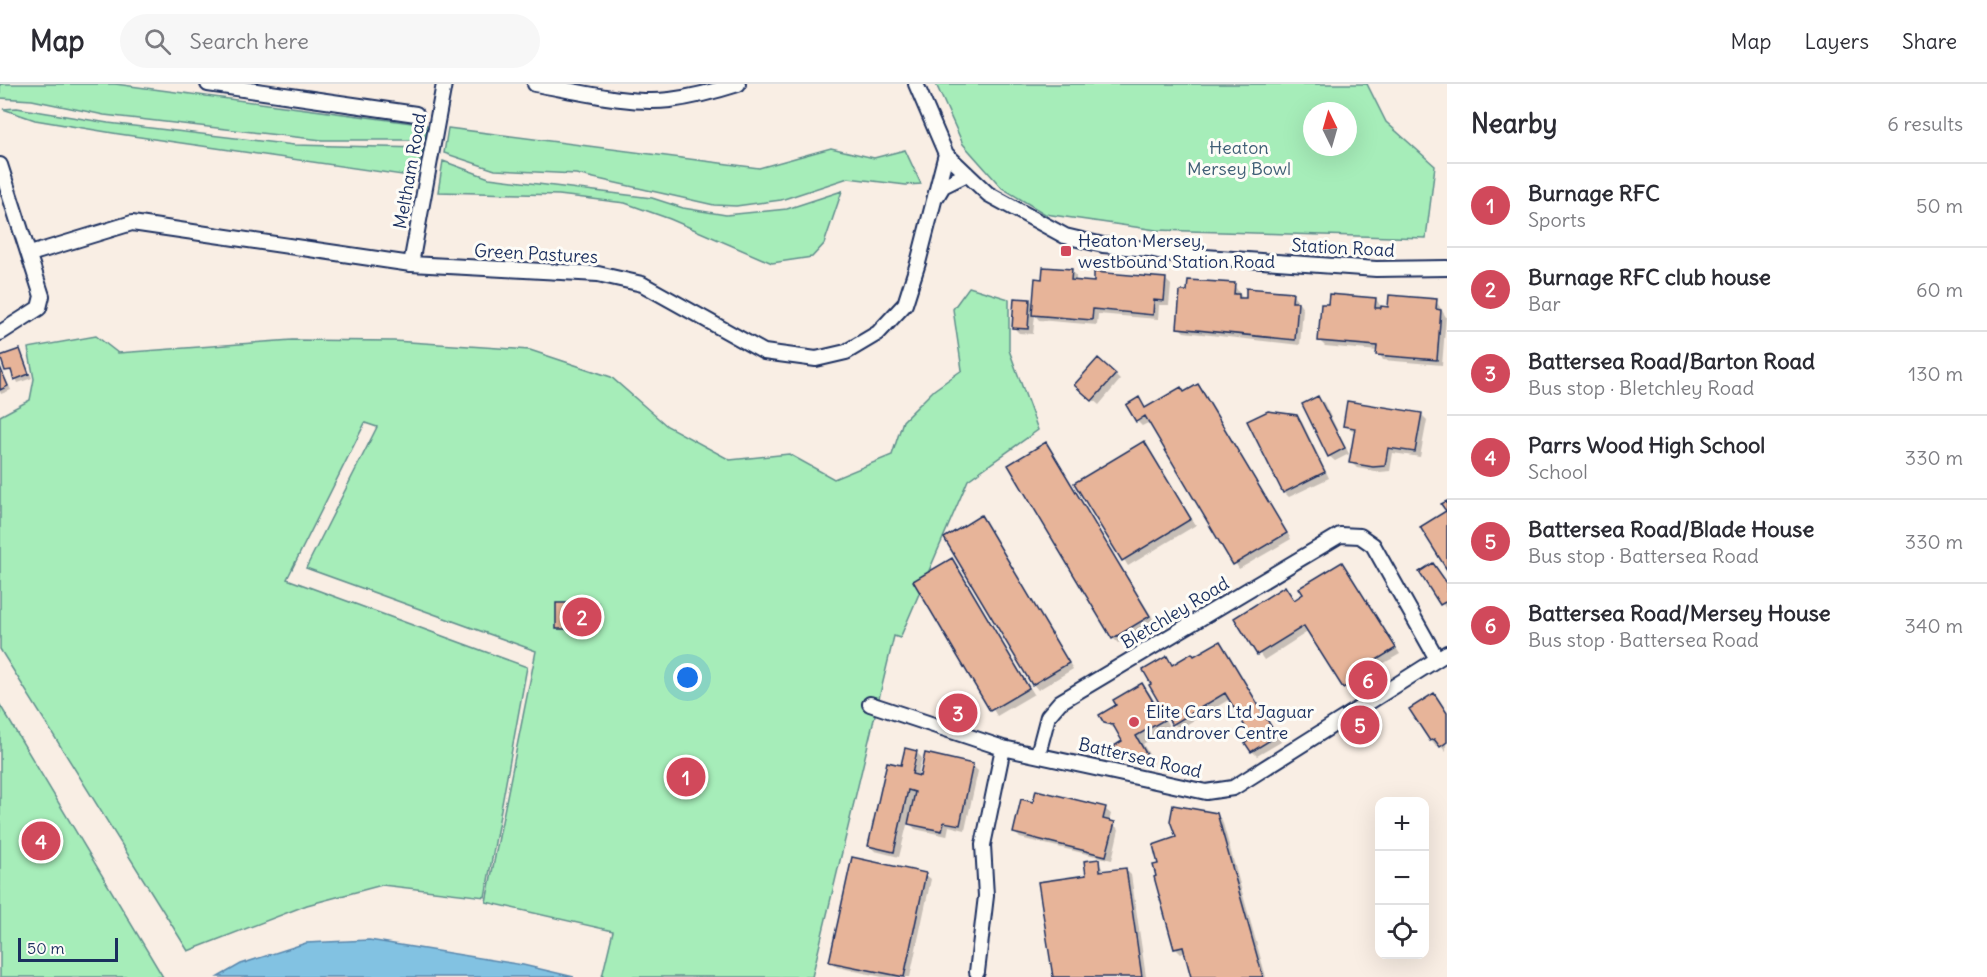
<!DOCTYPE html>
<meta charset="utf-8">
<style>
body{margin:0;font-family:Delius,sans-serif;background:#f7f7f7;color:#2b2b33}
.controls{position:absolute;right:18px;bottom:18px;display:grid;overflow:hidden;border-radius:12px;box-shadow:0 6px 24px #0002}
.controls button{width:54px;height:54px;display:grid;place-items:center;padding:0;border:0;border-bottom:2px solid #e1e1e2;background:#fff;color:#2b2b33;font:30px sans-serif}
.compass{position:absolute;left:1303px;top:18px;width:54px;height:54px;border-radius:50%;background:#fff;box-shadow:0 6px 24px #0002;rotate:355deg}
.scale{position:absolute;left:18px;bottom:15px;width:100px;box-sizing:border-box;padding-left:6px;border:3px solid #1b2f5e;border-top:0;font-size:16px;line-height:21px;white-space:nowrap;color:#1b2f5e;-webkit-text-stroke:4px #fdfcf7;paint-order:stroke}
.you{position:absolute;left:688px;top:594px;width:21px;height:21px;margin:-15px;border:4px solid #fff;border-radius:50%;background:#1a73e8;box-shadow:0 0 0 9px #1a73e833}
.badge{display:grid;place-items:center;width:39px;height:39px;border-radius:50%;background:#d1495b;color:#fff;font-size:20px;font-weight:700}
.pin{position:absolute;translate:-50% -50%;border:3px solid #fff;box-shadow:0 2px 6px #0006}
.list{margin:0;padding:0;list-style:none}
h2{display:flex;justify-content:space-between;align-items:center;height:78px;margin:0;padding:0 24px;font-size:26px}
h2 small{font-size:20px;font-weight:400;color:#7c7c81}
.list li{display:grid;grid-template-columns:39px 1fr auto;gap:18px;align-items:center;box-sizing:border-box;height:84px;padding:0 24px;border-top:2px solid #e1e1e2}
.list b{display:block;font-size:22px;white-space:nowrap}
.list p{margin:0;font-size:20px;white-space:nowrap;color:#7c7c81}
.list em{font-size:20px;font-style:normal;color:#7c7c81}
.icon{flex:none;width:33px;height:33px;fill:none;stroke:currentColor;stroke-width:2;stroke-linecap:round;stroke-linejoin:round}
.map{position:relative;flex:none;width:1447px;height:893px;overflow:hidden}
header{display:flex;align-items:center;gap:36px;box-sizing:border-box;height:84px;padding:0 30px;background:#fff;border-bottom:2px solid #e1e1e2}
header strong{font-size:28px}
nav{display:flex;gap:33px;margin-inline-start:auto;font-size:21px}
.search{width:420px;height:54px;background:#f7f7f7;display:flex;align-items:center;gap:15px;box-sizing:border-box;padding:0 21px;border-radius:33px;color:#7c7c81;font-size:22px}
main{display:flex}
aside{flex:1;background:#fff}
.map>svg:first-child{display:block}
</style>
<header>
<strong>Map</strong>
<div class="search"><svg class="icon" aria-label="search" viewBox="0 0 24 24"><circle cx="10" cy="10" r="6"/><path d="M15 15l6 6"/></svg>Search here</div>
<nav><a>Map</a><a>Layers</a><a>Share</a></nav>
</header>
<main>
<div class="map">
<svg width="1447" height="893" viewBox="0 0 1447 893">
<rect width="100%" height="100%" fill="#f9eee4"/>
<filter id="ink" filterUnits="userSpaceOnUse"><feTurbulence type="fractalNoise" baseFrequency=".0167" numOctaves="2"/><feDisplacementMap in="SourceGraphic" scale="12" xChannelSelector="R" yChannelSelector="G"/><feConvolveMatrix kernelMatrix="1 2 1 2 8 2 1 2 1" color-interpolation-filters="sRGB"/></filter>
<g filter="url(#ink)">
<path fill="#a6edb9" stroke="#608e8c" stroke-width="1.5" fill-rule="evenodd" d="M0,0H115L427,41L425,56H322L104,31L32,16L0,14Z
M936,0H1367L1386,38L1435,82L1426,154L1156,146L1045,130L1002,104L963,60ZM1312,27H1348V63H1312Z
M17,24L108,39L294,61L423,64L416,93L119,50L35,36L3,25Z
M448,44L759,84L831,64L874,74L905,66L921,100L906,101L848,94L781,116L736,122L714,121L576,90L495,86L444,69Z
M443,77L489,94L652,114L683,124L726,131L787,125L842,107L824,160L812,173L772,179L670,135L625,119L559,111L438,108Z
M969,203L1009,215V266L1038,346L968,396L900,554L894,552L812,893H602L613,847L486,818L536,567L306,484L377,343L365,339L287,495L527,583L485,813L382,801L307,821L188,867L0,565V332L30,316L34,295L28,264L96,252L118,269L292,256L394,257L530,266L611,293L667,342L730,376L789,370L834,395L892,371L903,337L934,306L962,286L953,225Z
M0,621L163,893H0Z"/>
<path fill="#82c2e2" stroke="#5987ad" stroke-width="1.5" d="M369,856L523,881L574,893H218L241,880L306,859Z"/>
<path fill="#0003" d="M1071,187L1076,192V198L1095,199L1165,195L1171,201L1169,221H1159L1158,235L1098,230L1097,241L1039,236L1035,231L1033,250L1019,249L1013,243L1030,216L1035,221L1043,197Z
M1234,201L1243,215L1292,209L1303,225L1300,261L1184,248L1179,243Z
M1376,215L1381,223L1390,224L1436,217L1446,233L1442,281L1383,276L1378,267L1325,262L1320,257Z
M20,267L32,294L18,299L14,289L7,286Z
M0,283L11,306L1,310L0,308Z
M1115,291L1120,296L1099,321L1082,306Z
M1198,302L1291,455L1239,485L1150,338L1142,342L1137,337L1139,315L1147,325L1181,305L1185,309Z
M1318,313L1324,319L1349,370L1335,377L1329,372Z
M1421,330L1427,336L1420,373L1393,369L1390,387L1380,388L1357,384L1351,378L1356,348L1345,342Z
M1296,332L1302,338L1329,394L1289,413L1284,408Z
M1144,359L1196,441L1128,482L1077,400Z
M1046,360L1155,538L1118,559L1113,554Z
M981,433L1073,585L1038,606L1033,600Z
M952,476L1034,610L997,632L915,497Z
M1342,479L1400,570L1344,602L1309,547L1264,576L1236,535L1285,504L1295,517Z
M1433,481L1447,499V526L1421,489Z
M597,520L599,545L558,544Z
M1219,559L1281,658L1257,672L1252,667L1254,655L1230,615L1179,645L1174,640L1167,574L1173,582L1195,574Z
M1362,595L1365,599L1350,609L1346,604Z
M1142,601L1149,608L1170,644L1143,660L1154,679L1146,683L1129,679L1125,675L1145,680V677L1121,671L1124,658L1118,647L1105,638Z
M1434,611L1447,628L1446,668L1439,660L1436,662L1431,657L1411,625Z
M916,668L922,674L917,693L921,694L926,671L973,682L978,687L965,746L949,742L947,752L915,745L908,737L899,773L875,767L869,762L902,683Z
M1034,720L1105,725L1111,730L1109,738L1119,745L1112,776L1020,754L1015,749Z
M1216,730L1222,736L1266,893H1193L1186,868L1181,870L1175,864L1160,781Z
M1098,777L1104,788L1125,785L1131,791L1146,893H1054L1088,792Z
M925,790L931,795L910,893H882L837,883L831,878Z"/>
<path fill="#e7b499" stroke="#1b2f5e" stroke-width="1.5" d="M1043,183L1072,185L1071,196L1094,198V188L1166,194L1164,217L1154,216L1153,231L1093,225L1092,236L1032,231L1035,194L1042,195Z
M1188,196L1235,199L1234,210H1239V214H1246V204L1293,208L1292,218H1298L1295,256L1177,244L1180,207H1187Z
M1329,210L1376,214L1375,224H1381V222L1388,223L1389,211L1437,215L1436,225L1441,226L1437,276L1376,271L1377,262L1318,257L1321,220H1328Z
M1014,214L1030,215L1028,245L1012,244Z
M20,265L29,290L14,296L11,286L5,287L0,272Z
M1098,274L1116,290L1092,317L1074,301Z
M0,283L8,302L0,306Z
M1198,300L1287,449L1233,481L1145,332L1136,338L1126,321L1139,313L1145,324L1181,303L1184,308Z
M1318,312L1345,364L1328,373L1302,320Z
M1347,317L1422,329L1415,368L1388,364L1385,382L1373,383L1349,379L1355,344L1343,342Z
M1268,327L1297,331L1325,388L1283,409L1247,337Z
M1144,357L1191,435L1122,477L1074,399Z
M1046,358L1150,532L1112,555L1008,381Z
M1447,417V486L1420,443L1446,427L1441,420Z
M981,431L1069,579L1032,601L944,454Z
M952,474L1029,604L990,627L913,497Z
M1342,478L1396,564L1357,588L1361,594L1343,604L1304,542L1257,571L1234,534L1285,502L1294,516L1303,510L1299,504Z
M1433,479L1447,499V517L1440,521L1419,488Z
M556,519H598V545H556Z
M1220,557L1277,652L1251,668L1245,659L1252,654L1225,609L1172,641L1149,601L1151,600L1143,586L1167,572L1172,581L1192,569L1194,572Z
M1142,599L1164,636L1136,652L1147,671L1138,676L1120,672L1114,662L1122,657L1113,641L1104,639L1099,631L1116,621L1113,616Z
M1434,609L1447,629V658L1440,663L1434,655L1430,657L1409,625Z
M905,664L917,667L912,690L920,692L925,669L973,680L960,741L944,738L942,747L908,740L915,708L908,706L894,768L868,762L887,678L901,681Z
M1036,706L1106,723L1103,735L1115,738L1106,772L1013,749L1021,715L1033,718Z
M1173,721L1217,729L1263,893H1191L1183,863L1174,865L1154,793L1156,792L1153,781L1158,780L1153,761L1176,753L1170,737Z
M852,773L926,789L904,893L829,878Z
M1099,775L1100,787L1126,784L1142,893H1053L1038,798L1086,791L1084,777Z"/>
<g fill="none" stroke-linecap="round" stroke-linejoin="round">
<defs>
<path id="minor" d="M208,0L416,30
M535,0C575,7 629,21 670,16C693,13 716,7 738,0
M916,0L946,70L988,110L1065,152L1103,161L1149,165L1177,171L1376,185L1447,184
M0,81L42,212L39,224L0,249
M937,112L943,102L967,90
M30,170L132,139L411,180L598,190L642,200L764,268L816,275L846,268L878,249L905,220L918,179L946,70
M411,180L444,0
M870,620L1003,664L1206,708L1233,704L1447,569
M1038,670L1048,632L1060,618L1340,451L1360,452L1373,461L1437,575
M977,888L986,812L983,761L1003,664"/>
</defs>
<use href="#minor" stroke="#1b2f5e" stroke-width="18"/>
<use href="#minor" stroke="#fdfcf7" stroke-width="14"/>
</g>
</g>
<g fill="#d1495b" stroke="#fdfcf7" stroke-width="2">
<rect x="1060" y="161" width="12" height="12" rx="3"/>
<circle cx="1134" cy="638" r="6"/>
</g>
<g text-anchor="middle" stroke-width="6" stroke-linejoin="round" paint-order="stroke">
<g font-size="18" fill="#3e5e75" stroke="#fdfcf7">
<text x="1239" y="70">Heaton<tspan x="1239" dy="21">Mersey Bowl</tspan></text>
</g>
<g font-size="18" fill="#1b2f5e" stroke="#fdfcf7">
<text transform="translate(410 87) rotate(-80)" y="6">Meltham Road</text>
<text transform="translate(1343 164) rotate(3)" y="6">Station Road</text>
<text transform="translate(536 170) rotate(3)" y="6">Green Pastures</text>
<text transform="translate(1175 529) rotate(-31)" y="6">Bletchley Road</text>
<text transform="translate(1140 674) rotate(13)" y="6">Battersea Road</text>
</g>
<g font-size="18" fill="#1b2f5e" stroke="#fdfcf7" text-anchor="start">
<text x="1078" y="163">Heaton Mersey,<tspan x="1078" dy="21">westbound Station Road</tspan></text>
<text x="1146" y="634">Elite Cars Ltd Jaguar<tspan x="1146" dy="21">Landrover Centre</tspan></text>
</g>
</g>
</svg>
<div class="controls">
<button>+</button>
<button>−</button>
<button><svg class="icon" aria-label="locate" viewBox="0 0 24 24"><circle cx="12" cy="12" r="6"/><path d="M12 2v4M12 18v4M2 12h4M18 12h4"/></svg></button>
</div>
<svg class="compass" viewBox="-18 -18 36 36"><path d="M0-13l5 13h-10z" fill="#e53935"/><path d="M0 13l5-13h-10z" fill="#7c7c81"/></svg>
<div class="scale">50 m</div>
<div class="you"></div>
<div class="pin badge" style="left:686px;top:693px">1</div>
<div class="pin badge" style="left:582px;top:533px">2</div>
<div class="pin badge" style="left:958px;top:629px">3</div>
<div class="pin badge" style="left:41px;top:757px">4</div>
<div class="pin badge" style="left:1360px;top:641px">5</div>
<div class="pin badge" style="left:1368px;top:596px">6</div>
</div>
<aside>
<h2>Nearby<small>6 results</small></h2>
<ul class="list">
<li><span class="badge">1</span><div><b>Burnage RFC</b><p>Sports</p></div><em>50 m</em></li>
<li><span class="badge">2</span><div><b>Burnage RFC club house</b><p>Bar</p></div><em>60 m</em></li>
<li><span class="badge">3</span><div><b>Battersea Road/Barton Road</b><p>Bus stop · Bletchley Road</p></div><em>130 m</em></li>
<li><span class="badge">4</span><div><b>Parrs Wood High School</b><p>School</p></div><em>330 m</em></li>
<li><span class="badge">5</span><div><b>Battersea Road/Blade House</b><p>Bus stop · Battersea Road</p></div><em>330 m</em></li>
<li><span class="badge">6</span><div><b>Battersea Road/Mersey House</b><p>Bus stop · Battersea Road</p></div><em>340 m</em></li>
</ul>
</aside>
</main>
